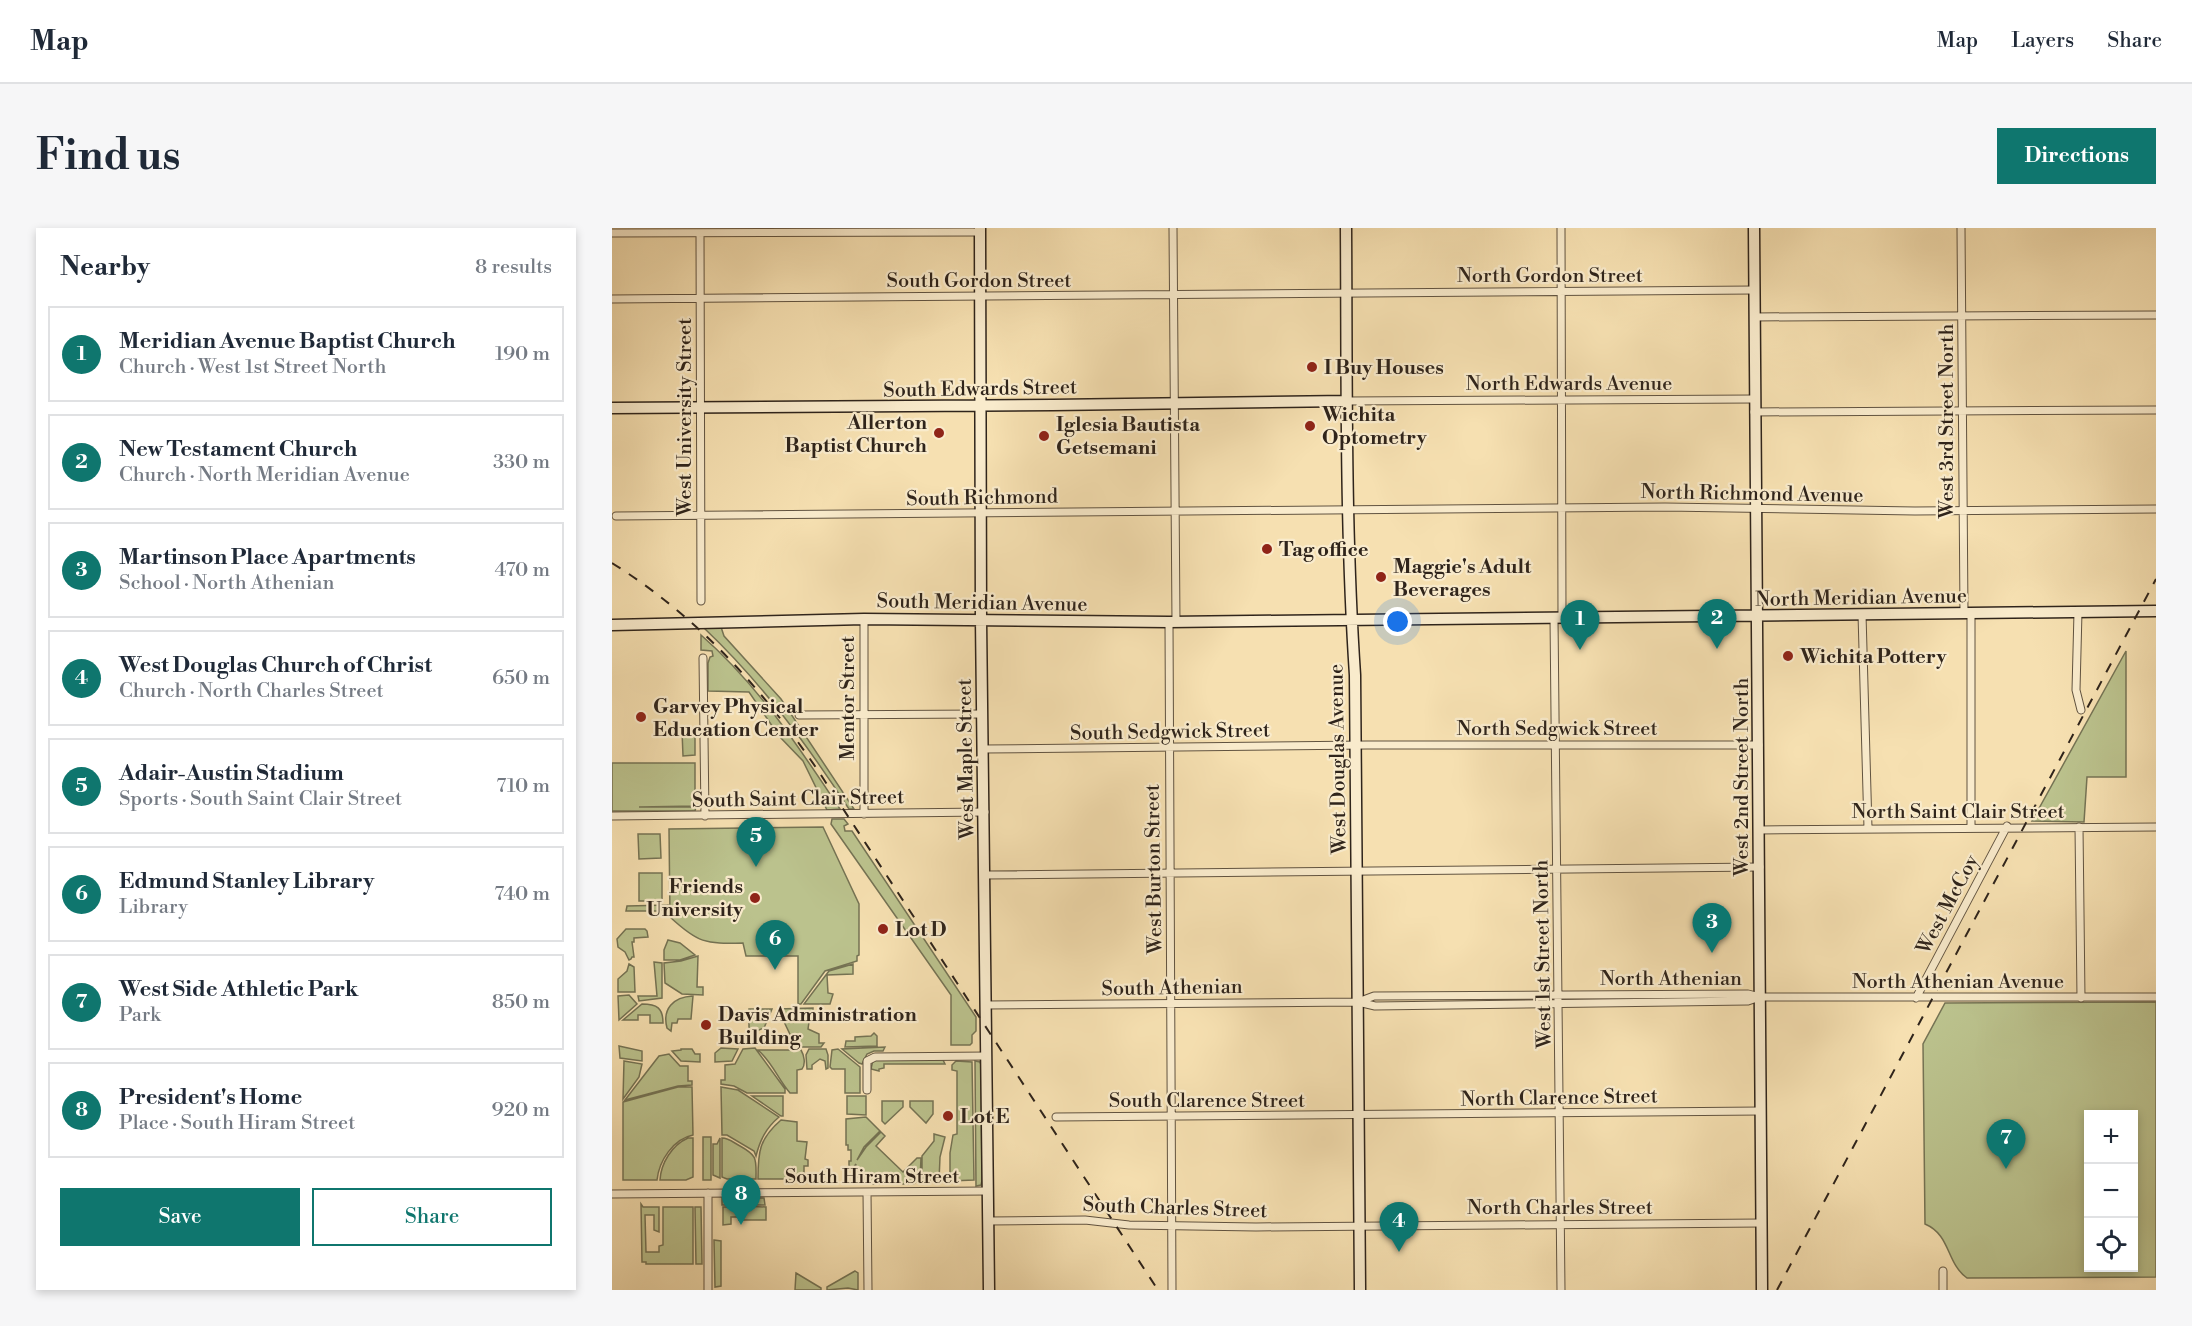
<!DOCTYPE html>
<meta charset="utf-8">
<style>
body{margin:0;font-family:"Libre Bodoni",serif;background:#f6f6f7;color:#1f2937}
.controls{position:absolute;right:18px;bottom:18px;display:grid;overflow:hidden;border-radius:0px;box-shadow:0 3px 9px #0003}
.controls button{width:54px;height:54px;display:grid;place-items:center;padding:0;border:0;border-bottom:2px solid #e0e1e3;background:#fff;color:#1f2937;font:30px sans-serif}
.you{position:absolute;left:786px;top:394px;width:21px;height:21px;margin:-15px;border:4px solid #fff;border-radius:50%;background:#1a73e8;box-shadow:0 0 0 9px #1a73e833}
.badge{display:grid;place-items:center;width:39px;height:39px;border-radius:50%;background:#0f766e;color:#fff;font-size:20px;font-weight:700}
.pin{position:absolute;translate:-50% -50px;filter:drop-shadow(0 2px 3px #0008)}
.pin::after{content:'';position:absolute;top:32px;width:21px;height:18px;background:inherit;clip-path:polygon(0 0,100% 0,50% 100%)}
.list{margin:0;padding:0;list-style:none}
h2{display:flex;justify-content:space-between;align-items:center;height:78px;margin:0;padding:0 24px;font-size:26px}
h2 small{font-size:20px;font-weight:400;color:#747a83}
.list li{display:grid;grid-template-columns:39px 1fr auto;gap:18px;align-items:center;box-sizing:border-box;height:96px;margin:0 12px 12px;padding:0 12px;border:2px solid #e0e1e3;border-radius:0px}
.list b{display:block;font-size:22px;white-space:nowrap}
.list p{margin:0;font-size:20px;white-space:nowrap;color:#747a83}
.list em{font-size:20px;font-style:normal;color:#747a83}
.actions{display:flex;gap:12px;padding:18px 24px}
.actions a{flex:1;padding:14px 0;border:2px solid #0f766e;border-radius:0px;text-align:center;font-size:21px;color:#0f766e}
.actions .main{background:#0f766e;color:#fff}
.icon{flex:none;width:33px;height:33px;fill:none;stroke:currentColor;stroke-width:2;stroke-linecap:round;stroke-linejoin:round}
.map{position:relative;flex:none;width:1544px;height:1062px;overflow:hidden;border-radius:0px}
header{display:flex;align-items:center;gap:36px;box-sizing:border-box;height:84px;padding:0 30px;background:#fff;border-bottom:2px solid #e0e1e3}
header strong{font-size:28px}
nav{display:flex;gap:33px;margin-inline-start:auto;font-size:21px}
.intro{display:flex;align-items:center;justify-content:space-between;box-sizing:border-box;height:144px;padding:0 36px}
h1{margin:0;font-size:42px}
.button{padding:15px 27px;border-radius:0px;background:#0f766e;color:#fff;font-size:21px;font-weight:700}
main{display:flex;gap:36px;padding:0 36px}
aside{flex:1;background:#fff;border-radius:0px;box-shadow:0 3px 9px #0003}
.map>svg:first-child{display:block}
</style>
<header>
<strong>Map</strong>
<nav><a>Map</a><a>Layers</a><a>Share</a></nav>
</header>
<div class="intro"><h1>Find us</h1><a class="button">Directions</a></div>
<main>
<aside>
<h2>Nearby<small>8 results</small></h2>
<ul class="list">
<li><span class="badge">1</span><div><b>Meridian Avenue Baptist Church</b><p>Church · West 1st Street North</p></div><em>190 m</em></li>
<li><span class="badge">2</span><div><b>New Testament Church</b><p>Church · North Meridian Avenue</p></div><em>330 m</em></li>
<li><span class="badge">3</span><div><b>Martinson Place Apartments</b><p>School · North Athenian</p></div><em>470 m</em></li>
<li><span class="badge">4</span><div><b>West Douglas Church of Christ</b><p>Church · North Charles Street</p></div><em>650 m</em></li>
<li><span class="badge">5</span><div><b>Adair-Austin Stadium</b><p>Sports · South Saint Clair Street</p></div><em>710 m</em></li>
<li><span class="badge">6</span><div><b>Edmund Stanley Library</b><p>Library</p></div><em>740 m</em></li>
<li><span class="badge">7</span><div><b>West Side Athletic Park</b><p>Park</p></div><em>850 m</em></li>
<li><span class="badge">8</span><div><b>President's Home</b><p>Place · South Hiram Street</p></div><em>920 m</em></li>
</ul>
<div class="actions"><a class="main">Save</a><a>Share</a></div>
</aside>
<div class="map">
<svg width="1544" height="1062" viewBox="0 0 1544 1062">
<rect width="100%" height="100%" fill="#f6e0b1"/>
<filter id="stains"><feTurbulence type="fractalNoise" baseFrequency=".00333" numOctaves="4"/><feColorMatrix values="0 0 0 0 .2 0 0 0 0 .09 0 0 0 0 .02 0 0 0 .5 -.17"/></filter>
<radialGradient id="worn" r=".72"><stop offset=".6" stop-color="#630" stop-opacity="0"/><stop offset="1" stop-color="#630" stop-opacity=".3"/></radialGradient>
<path fill="#bbc28d" stroke="#757354" stroke-width="1.5" fill-rule="evenodd" d="M109,399L112,408L169,471L242,581H237C194,515 149,454 92,400Z
M89,407C146,457 187,519 228,581L215,582L191,533L167,508L137,464L96,463V435L98,429L101,428L100,423L89,422Z
M1514,423V549H1475L1472,594L1420,593Z
M70,503H83V527L71,528Z
M0,535H83V578L27,579H84L83,583H0Z
M220,591H232L236,596L232,598L233,603H240L364,789V803L360,807V815L358,817H339V767L219,596Z
M211,599L247,676V727L245,728V733L213,743L189,776H186V728H134L131,715C93,716 86,715 58,689L57,601Z
M26,606H48L49,630L27,631Z
M27,645H50V673H27Z
M56,677L48,683H14L15,678Z
M14,701H33L35,703L36,709L22,710V714H20L22,729H20L19,731L17,732L13,724L6,719L5,711Z
M56,712L68,715L83,727L68,732H52V722Z
M86,728L85,759H91V767L70,766L53,755L52,735L69,733Z
M42,734L50,735V770L27,773L26,768H45Z
M17,736L22,739L23,764H6V751L15,743Z
M241,736V746L215,747L216,765L221,766L218,776H192L217,743Z
M17,767L25,776L7,792L6,768Z
M81,768L79,791H66L65,795H60L59,803L55,800C50,781 61,769 81,768Z
M1544,774V1049L1355,1050C1334,1035 1339,1007 1313,996L1311,816L1333,775ZM1522,886V1040H1476V886Z
M30,776C45,776 51,780 51,795H38V787H26V792H11Z
M201,780V788L203,792L197,794L196,801L207,806V815H212L209,819H184L166,781Z
M137,781H160L152,800L137,806Z
M262,805L265,808V818L233,819L234,813H243V809L259,808Z
M7,818L30,823V833L8,830Z
M273,819L271,823H262L255,826L250,836L247,835L230,821Z
M109,820L126,821L120,833L103,834V825Z
M143,820L173,861V865H135L122,858L109,856V852H113V837L123,836L131,821Z
M69,821H80L83,826H88V834L69,833L60,823L69,822Z
M197,821H214L216,827V840L214,841L213,833L208,831L200,837V841H195L194,827Z
M226,821L248,839V865H233V841H220L218,839L220,822Z
M146,822H189C192,827 194,836 190,841L185,842V865H178C166,851 160,834 146,822Z
M57,826L68,838H76V853H80V857L66,858L13,872L47,828Z
M261,832H331L333,836H272V840L267,841V843L259,841Z
M12,833L30,836L27,849L11,871Z
M344,833L360,834L362,952L338,953V925L341,907L345,906V843L340,842V837Z
M363,833L368,834L369,837L370,953L369,957L364,958Z
M66,859H80L81,907C61,911 47,933 45,952H11V874Z
M109,859L126,862L167,889C154,900 148,912 144,928L142,923L115,907H110Z
M140,868H171V888H169Z
M235,868H254V887L235,886Z
M270,873H291V879L273,896L270,893Z
M298,873H321V886L314,895L298,879Z
M254,889L268,903L252,919L245,932L254,919L269,904L273,908L264,918L291,944L305,930H309L308,952L301,956H254L250,950L241,948L244,936L241,940L237,938V933H239V922H236V917H234V891Z
M169,892L185,894V913L195,914L193,931L196,932V938H192V951H146C146,924 147,911 169,892Z
M322,906L333,909L328,929L327,953L310,952V928L322,913Z
M91,909H99V952H91Z
M76,910H81V949L74,952H48C49,935 60,917 76,910Z
M108,910V950L101,947V916H105Z
M110,910C117,910 122,915 128,918C146,928 144,931 144,951H115L110,949Z
M110,970H152L153,977H110Z
M29,976L31,979H47V1004L42,1002V987H33L34,1024H47V1018L51,1017V979H81V1036H34V1034H30Z
M129,978L154,979V992H127Z
M83,979H89L90,1036H84Z
M127,979L126,989H119V996L111,997V979Z
M102,1012L109,1013V1058L103,1059Z
M243,1043L246,1045V1062L236,1060L215,1062V1059Z
M184,1045L209,1060V1062H183Z"/>
<g fill="none" stroke-linecap="round" stroke-linejoin="round">
<defs>
<path id="street" d="M561,0L564,394
M949,0L950,390
M1349,0L1352,385
M0,5L368,4
M88,5L89,373
M0,71L1142,62
M1142,89L1544,87
M735,173L1142,171
M1142,184L1544,182
M4,288L1053,279L1303,283L1544,281
M1466,384L1464,462L1469,482
M1359,385V599
M1250,386L1256,600
M942,390L949,1062
M557,394L560,1062
M91,430L93,588
M187,487L371,486
M372,521L755,517H1147
M252,586V391
M0,588L373,584
M1467,599L1469,770
M1147,602L1544,599
M373,647L1148,639
M1304,770L1395,598
M746,774L762,768L1136,766L1148,769H1544
M375,777L746,774L763,778L1136,773L1148,769
M255,862V833L263,829L375,828
M444,889L1149,883
M255,964L256,1062
M0,966L376,963
M377,993L473,992L517,997L644,999L1149,995
M96,1062V965
M1331,1062V1043"/>
<path id="secondary" d="M368,0L369,392L377,1062
M734,0C735,149 733,298 743,447L748,1062
M1142,0L1150,1062
M0,180L441,177L735,173
M0,397L252,391L557,394L1544,383"/>
</defs>
<use href="#street" stroke="#615340" stroke-width="9"/>
<use href="#secondary" stroke="#2f241b" stroke-width="13"/>
<use href="#street" stroke="#f9ebcc" stroke-width="7"/>
<use href="#secondary" stroke="#f9ebcc" stroke-width="10"/>
<path stroke="#2f241b" stroke-width="2" stroke-dasharray="10 10" stroke-linecap="butt" d="M0,335C86,389 148,458 205,541L546,1062
M1165,1062L1544,351"/>
</g>
<g fill="#8f2418" stroke="#f9ebcc" stroke-width="2">
<circle cx="700" cy="139" r="6"/>
<circle cx="698" cy="198" r="6"/>
<circle cx="327" cy="205" r="6"/>
<circle cx="432" cy="208" r="6"/>
<circle cx="655" cy="321" r="6"/>
<circle cx="769" cy="349" r="6"/>
<circle cx="1176" cy="428" r="6"/>
<circle cx="29" cy="489" r="6"/>
<circle cx="143" cy="670" r="6"/>
<circle cx="271" cy="701" r="6"/>
<circle cx="94" cy="797" r="6"/>
<circle cx="336" cy="888" r="6"/>
</g>
<g text-anchor="middle" stroke-width="4.5" stroke-linejoin="round" paint-order="stroke">
<g font-size="20" fill="#2f241b" stroke="#f9ebcc">
<text x="938" y="54">North Gordon Street</text>
<text x="367" y="59">South Gordon Street</text>
<text x="957" y="162">North Edwards Avenue</text>
<text transform="translate(368 160) rotate(-1)" y="7">South Edwards Street</text>
<text transform="translate(72 189) rotate(-90)" y="7">West University Street</text>
<text transform="translate(1334 193) rotate(-90)" y="7">West 3rd Street North</text>
<text transform="translate(1140 265) rotate(1)" y="7">North Richmond Avenue</text>
<text transform="translate(370 269) rotate(-1)" y="7">South Richmond</text>
<text transform="translate(1249 369) rotate(-1)" y="7">North Meridian Avenue</text>
<text transform="translate(370 374) rotate(1)" y="7">South Meridian Avenue</text>
<text transform="translate(235 470) rotate(-90)" y="7">Mentor Street</text>
<text x="945" y="507">North Sedgwick Street</text>
<text transform="translate(558 503) rotate(-1)" y="7">South Sedgwick Street</text>
<text transform="translate(353 531) rotate(-91)" y="7">West Maple Street</text>
<text transform="translate(725 531) rotate(-91)" y="7">West Douglas Avenue</text>
<text transform="translate(1129 549) rotate(-90)" y="7">West 2nd Street North</text>
<text transform="translate(186 570) rotate(-1)" y="7">South Saint Clair Street</text>
<text x="1346" y="590">North Saint Clair Street</text>
<text transform="translate(541 641) rotate(-91)" y="7">West Burton Street</text>
<text transform="translate(1335 676) rotate(-62)" y="7">West McCoy</text>
<text transform="translate(930 726) rotate(-91)" y="7">West 1st Street North</text>
<text x="1059" y="757">North Athenian</text>
<text x="1346" y="760">North Athenian Avenue</text>
<text transform="translate(560 759) rotate(-1)" y="7">South Athenian</text>
<text transform="translate(947 869) rotate(-1)" y="7">North Clarence Street</text>
<text x="595" y="879">South Clarence Street</text>
<text x="260" y="955">South Hiram Street</text>
<text transform="translate(563 979) rotate(2)" y="7">South Charles Street</text>
<text x="948" y="986">North Charles Street</text>
</g>
<g font-size="20" font-weight="bold" fill="#2f241b" stroke="#f9ebcc" text-anchor="start">
<text x="712" y="146">I Buy Houses</text>
<text x="710" y="193">Wichita<tspan x="710" dy="23">Optometry</tspan></text>
<text x="315" y="201" text-anchor="end">Allerton<tspan x="315" dy="23">Baptist Church</tspan></text>
<text x="444" y="203">Iglesia Bautista<tspan x="444" dy="23">Getsemani</tspan></text>
<text x="667" y="328">Tag office</text>
<text x="781" y="345">Maggie's Adult<tspan x="781" dy="23">Beverages</tspan></text>
<text x="1188" y="435">Wichita Pottery</text>
<text x="41" y="485">Garvey Physical<tspan x="41" dy="23">Education Center</tspan></text>
<text x="131" y="665" text-anchor="end">Friends<tspan x="131" dy="23">University</tspan></text>
<text x="283" y="708">Lot D</text>
<text x="106" y="793">Davis Administration<tspan x="106" dy="23">Building</tspan></text>
<text x="348" y="895">Lot E</text>
</g>
</g>
<rect width="100%" height="100%" filter="url(#stains)"/>
<rect width="100%" height="100%" fill="url(#worn)"/>
</svg>
<div class="controls">
<button>+</button>
<button>−</button>
<button><svg class="icon" aria-label="locate" viewBox="0 0 24 24"><circle cx="12" cy="12" r="6"/><path d="M12 2v4M12 18v4M2 12h4M18 12h4"/></svg></button>
</div>
<div class="you"></div>
<div class="pin badge" style="left:968px;top:422px">1</div>
<div class="pin badge" style="left:1105px;top:421px">2</div>
<div class="pin badge" style="left:1100px;top:725px">3</div>
<div class="pin badge" style="left:787px;top:1024px">4</div>
<div class="pin badge" style="left:144px;top:639px">5</div>
<div class="pin badge" style="left:163px;top:742px">6</div>
<div class="pin badge" style="left:1394px;top:941px">7</div>
<div class="pin badge" style="left:129px;top:997px">8</div>
</div>
</main>
